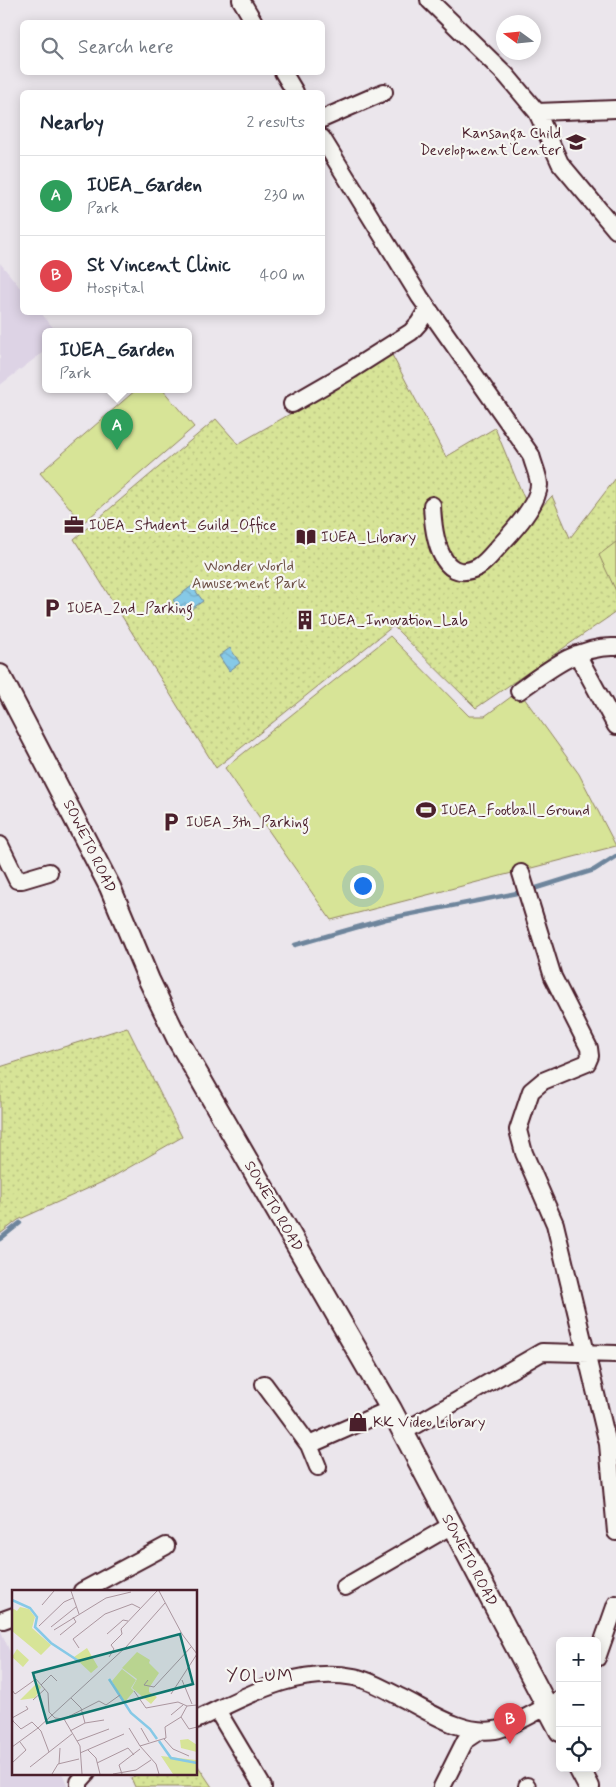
<!DOCTYPE html>
<meta charset="utf-8">
<style>
body{margin:0;font-family:Mynerve,sans-serif;background:#f2f2f3;color:#1f2937}
.controls{position:absolute;right:15px;bottom:15px;display:grid;overflow:hidden;border-radius:8px;box-shadow:0 2px 12px #0003}
.controls button{width:45px;height:45px;display:grid;place-items:center;padding:0;border:0;border-bottom:1px solid #e0e1e3;background:#fff;color:#1f2937;font:25px sans-serif}
.compass{position:absolute;left:496px;top:15px;width:45px;height:45px;border-radius:50%;background:#fff;box-shadow:0 2px 12px #0003;rotate:285deg}
.you{position:absolute;left:362px;top:885px;width:18px;height:18px;margin:-12px;border:4px solid #fff;border-radius:50%;background:#1a73e8;box-shadow:0 0 0 8px #1a73e833}
.badge{display:grid;place-items:center;width:32px;height:32px;border-radius:50%;background:#2563eb;color:#fff;font-size:16px;font-weight:700}
.pin{position:absolute;translate:-50% -41px;filter:drop-shadow(0 1px 2px #0008)}
.pin::after{content:'';position:absolute;top:26px;width:18px;height:15px;background:inherit;clip-path:polygon(0 0,100% 0,50% 100%)}
.popup{position:absolute;left:42px;top:328px;width:150px;height:65px;box-sizing:border-box;display:grid;place-content:center;border-radius:8px;background:#fff;filter:drop-shadow(0 1px 4px #0005);font-size:16px;white-space:nowrap;color:#747a83}
.popup b{font-size:19px;color:#1f2937}
.popup::after{content:'';position:absolute;left:50%;top:100%;margin-left:-10px;border:10px solid transparent;border-top-color:#fff}
.list{margin:0;padding:0;list-style:none}
h2{display:flex;justify-content:space-between;align-items:center;height:65px;margin:0;padding:0 20px;font-size:21px}
h2 small{font-size:16px;font-weight:400;color:#747a83}
.list li{display:grid;grid-template-columns:32px 1fr auto;gap:15px;align-items:center;box-sizing:border-box;height:80px;padding:0 20px;border-top:1px solid #e0e1e3}
.list b{display:block;font-size:19px;white-space:nowrap}
.list p{margin:0;font-size:16px;white-space:nowrap;color:#747a83}
.list em{font-size:16px;font-style:normal;color:#747a83}
.icon{flex:none;width:28px;height:28px;fill:none;stroke:currentColor;stroke-width:2;stroke-linecap:round;stroke-linejoin:round}
.map{position:relative;flex:none;width:616px;height:1787px;overflow:hidden}
.search{position:absolute;background:#fff;box-shadow:0 2px 12px #0003;left:20px;top:20px;width:305px;height:55px;display:flex;align-items:center;gap:12px;box-sizing:border-box;padding:0 18px;border-radius:8px;color:#747a83;font-size:19px}
.panel{position:absolute;background:#fff;box-shadow:0 2px 12px #0003;left:20px;top:90px;width:305px;height:225px;border-radius:8px}
.map>svg:first-child{display:block}
</style>
<div class="map">
<svg width="616" height="1787" viewBox="0 0 616 1787">
<defs>
<pattern id="grass-dots" width="8" height="8" patternUnits="userSpaceOnUse" patternTransform="scale(1.25)"><rect width="8" height="8" fill="#d7e497"/><path d="M2 2h.1M6 6h.1" fill="none" stroke="#bac382" stroke-width="1.8" stroke-linecap="round"/></pattern>
<pattern id="water-waves" width="16" height="10" patternUnits="userSpaceOnUse" patternTransform="scale(1.25)"><rect width="16" height="10" fill="#86c9e7"/><path d="M0 5q4-4 8 0t8 0" fill="none" stroke="#75acc6"/></pattern>
</defs>
<rect width="100%" height="100%" fill="#ebe6ec"/>
<filter id="ink" filterUnits="userSpaceOnUse"><feTurbulence type="fractalNoise" baseFrequency=".02" numOctaves="2"/><feDisplacementMap in="SourceGraphic" scale="10" xChannelSelector="R" yChannelSelector="G"/><feConvolveMatrix kernelMatrix="1 2 1 2 8 2 1 2 1" color-interpolation-filters="sRGB"/></filter>
<g filter="url(#ink)">
<path fill="#ddd3e5" d="M0,263L22,290V312L41,313L56,331H46V350L0,385Z
M0,1629L14,1661V1773H62L68,1787H0Z"/>
<path fill="url(#grass-dots)" stroke="#908261" d="M392,355L446,457L495,428L532,517L552,496L570,538L616,478V612L476,708L393,626L216,768L74,539L216,419L238,444Z
M127,1027L182,1137L109,1179L18,1220L0,1234V1067Z
M196,1763L212,1787H135L131,1778L140,1773H196Z"/>
<path fill="#d7e497" stroke="#908261" d="M137,389H162L194,427L83,523L40,473Z
M616,542V591L599,555Z
M390,636L469,716H485L519,691L579,774L616,846L331,920L225,768Z"/>
<path fill="url(#water-waves)" stroke="#6e859c" d="M192,586L203,601L183,615L173,600Z
M230,648L240,663L229,671L219,656Z"/>
<g fill="none" stroke-linecap="round" stroke-linejoin="round">
<path stroke="#6e859c" stroke-width="4.5" d="M530,890L594,870L616,856
M295,945L386,919L522,892
M0,1239L20,1223"/>
<defs>
<path id="minor" d="M241,0L254,22
M429,0L506,75L537,112L560,163L616,230
M283,72L295,92
M537,112L616,109
M322,119L384,92
M322,138L420,297L531,455C533,464 539,476 539,485C538,504 515,529 503,542C495,550 487,562 478,567C439,587 433,530 432,505
M292,404L351,370L411,332L419,323L428,308
M577,654L616,726
M519,691C548,670 579,645 616,647
M0,845L17,880H22L49,872
M521,873L553,977L589,1048L590,1056L587,1063L543,1081L531,1091L518,1130L524,1153L555,1224L608,1444L616,1532
M264,1384L309,1445
M403,1432L542,1352L616,1354
M318,1467L309,1445L391,1409
M345,1587L452,1525
M82,1591L166,1546
M3,1620L14,1616
M597,1658L616,1604
M217,1710L263,1787
M196,1720C246,1696 297,1666 354,1677C370,1680 386,1690 400,1697C429,1711 461,1735 495,1730C510,1728 545,1707 560,1699
M527,1786V1787
M79,1787V1782L87,1773
M442,1787L465,1741L480,1731"/>
<path id="tertiary" d="M0,675L110,887L149,980L178,1040L391,1409L560,1731
M579,1768L589,1787"/>
</defs>
<use href="#minor" stroke="#4a1f2b" stroke-width="20"/>
<use href="#tertiary" stroke="#4a1f2b" stroke-width="24"/>
<use href="#minor" stroke="#f6f6f2" stroke-width="16"/>
<use href="#tertiary" stroke="#f6f6f2" stroke-width="20"/>
</g>
</g>
<defs>
<symbol id="school-bare" viewBox="-9 -9 18 18"><path d="M0-5L7-2L0 1L-7-2ZM-4 1L0 2.5L4 1V4Q0 6-4 4Z" fill="#4a1f2b" stroke="#f6f6f2" stroke-width="2.5" paint-order="stroke"/></symbol>
<symbol id="office-bare" viewBox="-9 -9 18 18"><path d="M-6-3h4V-5.5h4V-3h4V5H-6ZM-1-4.5V-3h2v-1.5ZM-6 0V1H6V0Z" fill="#4a1f2b" stroke="#f6f6f2" stroke-width="2.5" paint-order="stroke"/></symbol>
<symbol id="library-bare" viewBox="-9 -9 18 18"><path d="M-6-4Q-3-5.5-.7-3.5V5Q-3 3-6 4ZM6-4Q3-5.5 .7-3.5V5Q3 3 6 4Z" fill="#4a1f2b" stroke="#f6f6f2" stroke-width="2.5" paint-order="stroke"/></symbol>
<symbol id="parking-bare" viewBox="-9 -9 18 18"><path d="M-3.5-5.5H1a3.5 3.5 0 0 1 0 7H-1V5.5H-3.5ZM-1-3.4V-.6H.8a1.4 1.4 0 0 0 0-2.8Z" fill="#4a1f2b" stroke="#f6f6f2" stroke-width="2.5" paint-order="stroke"/></symbol>
<symbol id="building-bare" viewBox="-9 -9 18 18"><path d="M-4-6H4V6H1V3H-1V6H-4ZM-2.5-4.3h1.7v1.8h-1.7ZM.8-4.3h1.7v1.8H.8ZM-2.5-1h1.7V.8h-1.7ZM.8-1h1.7V.8H.8Z" fill="#4a1f2b" stroke="#f6f6f2" stroke-width="2.5" paint-order="stroke"/></symbol>
<symbol id="stadium-bare" viewBox="-9 -9 18 18"><path d="M0-5a6.5 5 0 1 0 0 10a6.5 5 0 1 0 0-10ZM-3.5-1.8h7v3.6h-7Z" fill="#4a1f2b" stroke="#f6f6f2" stroke-width="2.5" paint-order="stroke"/></symbol>
<symbol id="shop-bare" viewBox="-9 -9 18 18"><path d="M-5-2.5h2.3a2.7 3.5 0 0 1 5.4 0H5L5.5 6h-11ZM-1.5-2.5h3a1.5 2.3 0 0 0-3 0Z" fill="#4a1f2b" stroke="#f6f6f2" stroke-width="2.5" paint-order="stroke"/></symbol>
</defs>
<g fill-rule="evenodd">
<use href="#school-bare" x="562" y="128" width="28" height="28"/>
<use href="#office-bare" x="60" y="511" width="28" height="28"/>
<use href="#library-bare" x="292" y="523" width="28" height="28"/>
<use href="#parking-bare" x="38" y="594" width="28" height="28"/>
<use href="#building-bare" x="291" y="606" width="28" height="28"/>
<use href="#stadium-bare" x="412" y="796" width="28" height="28"/>
<use href="#parking-bare" x="157" y="808" width="28" height="28"/>
<use href="#shop-bare" x="344" y="1408" width="28" height="28"/>
</g>
<g text-anchor="middle" stroke-width="4.5" stroke-linejoin="round" paint-order="stroke">
<g font-size="15" fill="#4a1f2b" stroke="#f6f6f2" text-anchor="start">
<text x="561" y="138" text-anchor="end">Kansanga Child<tspan x="561" dy="17">Development Center</tspan></text>
<text x="89" y="530">IUEA_Student_Guild_Office</text>
<text x="321" y="542">IUEA_Library</text>
<text x="67" y="613">IUEA_2nd_Parking</text>
<text x="320" y="625">IUEA_Innovation_Lab</text>
<text x="441" y="815">IUEA_Football_Ground</text>
<text x="186" y="827">IUEA_3th_Parking</text>
<text x="373" y="1427">KK Video Library</text>
</g>
<g font-size="15" fill="#6d5046" stroke="#f6f6f2">
<text x="249" y="571">Wonder World<tspan x="249" dy="17">Amusement Park</tspan></text>
</g>
<g font-size="15" fill="#4a1f2b" stroke="#f6f6f2">
<text transform="translate(90 846) rotate(64)" y="5">SOWETO ROAD</text>
<text transform="translate(274 1206) rotate(60)" y="5">SOWETO ROAD</text>
<text transform="translate(470 1560) rotate(62)" y="5">SOWETO ROAD</text>
</g>
<g font-size="18" letter-spacing="1" fill="#4a1f2b" stroke="#f6f6f2">
<text x="260" y="1681">YOLUM</text>
</g>
</g>
<g transform="translate(12 1590)">
<rect width="185" height="185" fill="#ebe6ec"/>
<path d="M8,17L17,19L23,27L20,38L39,55L29,65L0,41V18L5,21ZM75,58L86,77L79,83L62,67ZM5,59L17,70L11,77L0,67ZM125,62L138,70L137,73L147,83L137,98V102L145,107L139,114L120,98L125,89L110,78ZM25,93L29,97L23,108L8,110Z" fill="#d7e497"/>
<path d="M176,149L185,155V184H161L149,166L184,170L185,162L169,158L168,150Z" fill="#d7e497"/>
<path d="M110,79L124,90L119,98L122,101L112,113L100,91Z" fill="#d7e497"/>
<path fill="none" stroke="#86c9e7" stroke-width="2.5" d="M0,10L18,18L25,27L23,37L39,53L68,72M97,89L119,123L138,139L145,149M147,151L159,168L185,173"/>
<path fill="none" stroke="#ab969f" stroke-width="1" d="M59,1L67,24M147,1L170,44L185,64M30,15L42,1M27,36L52,12L61,8M39,37L64,17M42,40L94,8L119,2M95,44L111,30L116,31M48,45L64,32L61,27M67,58L61,49L93,24L120,14L128,18M97,67L102,59L99,55L110,44L109,39L145,1M136,90L132,95L142,97L179,57M170,90L180,114M29,95L39,85L45,91M0,100L3,104L24,89L36,103L37,122L43,128L52,129L68,156L70,184M122,101L134,118L166,112L175,116M159,104L185,64M59,108L69,118L73,133M21,110L33,99M159,125L171,115M169,127L177,139L185,137M52,129L87,111L94,115L108,105M1,131L9,139L20,132L29,141L37,162M1,131L0,128L16,119L14,116M117,138L128,156M129,138L137,152M58,141L73,133L92,130M152,149L161,159L177,166M65,151L97,139M0,157L26,138L114,57L153,13M76,160L84,168L88,184M68,163L112,144M0,173L14,160L8,152M85,173L116,158L122,165M47,174L48,158M18,177L60,144M40,184L46,174L67,169M101,184L124,180L139,170M110,184L107,175L128,159M147,184L144,174L128,156L154,148L153,137L169,127L175,116L185,115"/>
<path fill="#0f766e" fill-opacity="0.15" stroke="#0f766e" stroke-width="2.5" d="M168,44L181,94L35,133L21,83Z"/>
<rect width="185" height="185" fill="none" stroke="#4a1f2b" stroke-width="2.5"/>
</g>
</svg>
<div class="controls">
<button>+</button>
<button>−</button>
<button><svg class="icon" aria-label="locate" viewBox="0 0 24 24"><circle cx="12" cy="12" r="6"/><path d="M12 2v4M12 18v4M2 12h4M18 12h4"/></svg></button>
</div>
<svg class="compass" viewBox="-18 -18 36 36"><path d="M0-13l5 13h-10z" fill="#e53935"/><path d="M0 13l5-13h-10z" fill="#747a83"/></svg>
<div class="you"></div>
<div class="pin badge" style="left:117px;top:450px;background:#2e9e5b">A</div>
<div class="popup"><b>IUEA_Garden</b>Park</div>
<div class="pin badge" style="left:510px;top:1744px;background:#e0444e">B</div>
<div class="search"><svg class="icon" aria-label="search" viewBox="0 0 24 24"><circle cx="10" cy="10" r="6"/><path d="M15 15l6 6"/></svg>Search here</div>
<section class="panel">
<h2>Nearby<small>2 results</small></h2>
<ul class="list">
<li><span class="badge" style="background:#2e9e5b">A</span><div><b>IUEA_Garden</b><p>Park</p></div><em>230 m</em></li>
<li><span class="badge" style="background:#e0444e">B</span><div><b>St Vincent Clinic</b><p>Hospital</p></div><em>400 m</em></li>
</ul>
</section>
</div>
